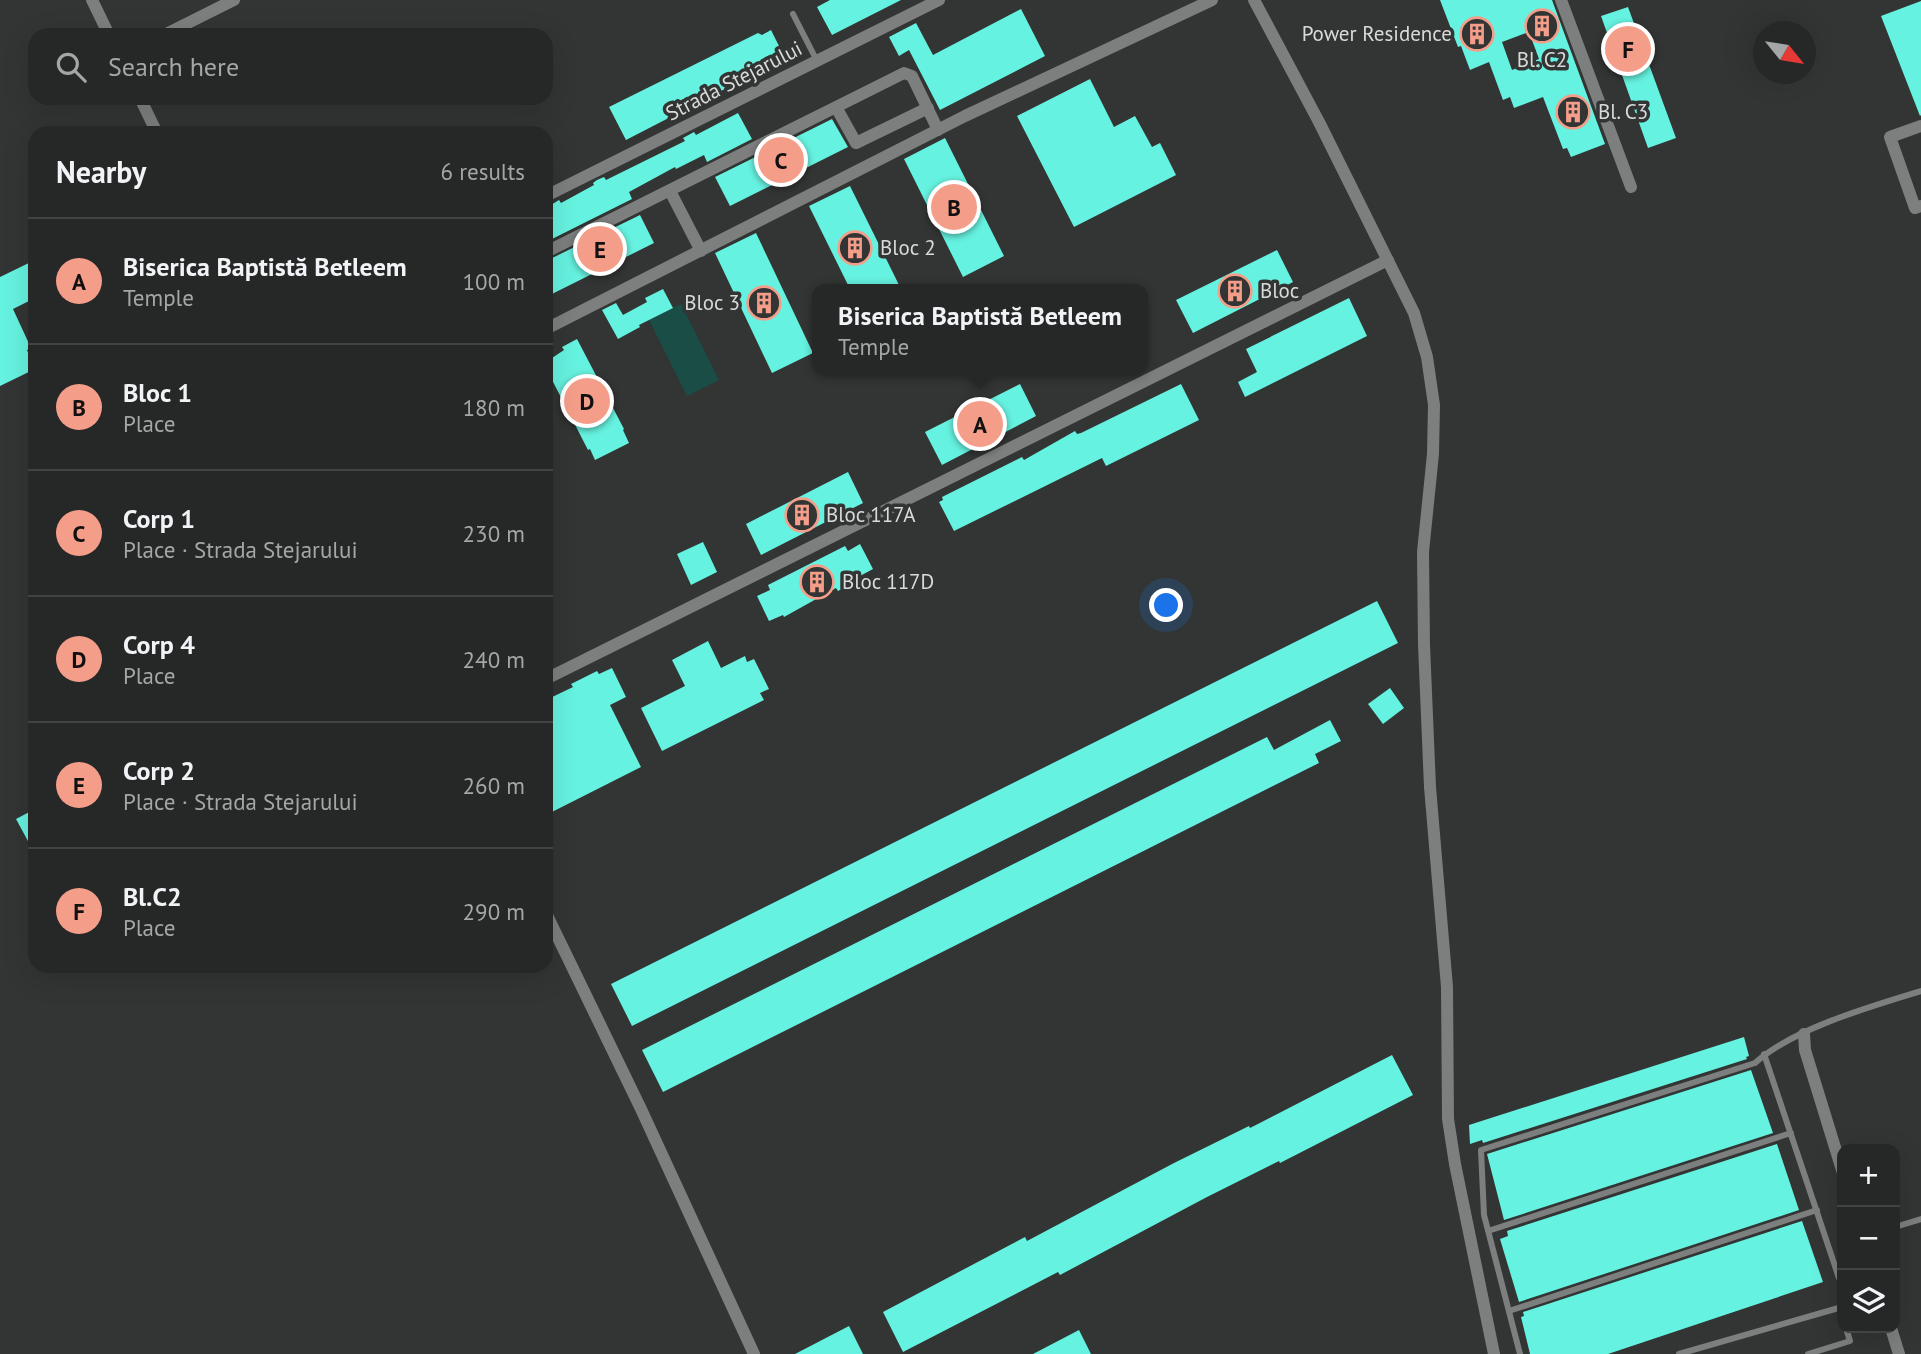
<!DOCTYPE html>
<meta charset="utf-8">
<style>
body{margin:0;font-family:"PT Sans",sans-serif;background:#323433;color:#f1f3f6}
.controls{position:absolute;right:21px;bottom:21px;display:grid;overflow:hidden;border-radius:14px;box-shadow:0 7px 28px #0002}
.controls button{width:63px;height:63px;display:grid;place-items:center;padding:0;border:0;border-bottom:2px solid #424444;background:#262827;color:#f1f3f6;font:35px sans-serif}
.compass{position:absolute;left:1753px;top:21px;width:63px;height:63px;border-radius:50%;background:#262827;box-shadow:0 7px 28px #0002;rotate:120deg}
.you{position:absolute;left:1167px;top:606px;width:24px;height:24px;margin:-18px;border:5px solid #fff;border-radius:50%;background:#1a73e8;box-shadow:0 0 0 10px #1a73e833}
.badge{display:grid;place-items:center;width:46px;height:46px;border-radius:50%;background:#f49e8a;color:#111;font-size:23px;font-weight:700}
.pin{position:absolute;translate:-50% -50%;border:4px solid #fff;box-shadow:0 2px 7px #0006}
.popup{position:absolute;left:812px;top:284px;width:336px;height:91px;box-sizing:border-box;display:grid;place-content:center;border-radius:14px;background:#262827;filter:drop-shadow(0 2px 5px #0005);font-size:23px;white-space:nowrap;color:#a4a6a7}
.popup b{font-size:26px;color:#f1f3f6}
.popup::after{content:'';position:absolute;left:50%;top:100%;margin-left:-14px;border:14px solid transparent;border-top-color:#262827}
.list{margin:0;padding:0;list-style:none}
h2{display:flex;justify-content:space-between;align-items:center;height:91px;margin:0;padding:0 28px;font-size:30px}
h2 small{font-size:23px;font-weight:400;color:#a4a6a7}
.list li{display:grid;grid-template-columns:46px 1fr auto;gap:21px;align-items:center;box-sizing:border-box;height:126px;padding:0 28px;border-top:2px solid #424444}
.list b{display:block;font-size:26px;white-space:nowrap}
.list p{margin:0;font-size:23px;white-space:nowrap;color:#a4a6a7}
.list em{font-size:23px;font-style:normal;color:#a4a6a7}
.icon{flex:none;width:38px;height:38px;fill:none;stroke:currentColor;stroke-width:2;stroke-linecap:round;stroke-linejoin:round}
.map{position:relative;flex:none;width:1921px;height:1354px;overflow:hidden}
.search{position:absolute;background:#262827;box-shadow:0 7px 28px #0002;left:28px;top:28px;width:525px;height:77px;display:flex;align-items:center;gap:18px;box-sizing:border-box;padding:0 24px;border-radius:21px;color:#a4a6a7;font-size:26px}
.panel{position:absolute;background:#262827;box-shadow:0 7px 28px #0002;left:28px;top:126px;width:525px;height:847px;border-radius:21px}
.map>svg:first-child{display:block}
</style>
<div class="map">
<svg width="1921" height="1354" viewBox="0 0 1921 1354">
<rect width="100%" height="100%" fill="#323534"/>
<path fill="#1a4d46" d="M681,304L719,380L687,396L649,320Z"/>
<path fill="#66f2e0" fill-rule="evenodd" d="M830,0H901L832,35L817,7Z
M1440,0H1552L1605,144L1571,157L1567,148L1563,149L1543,97L1514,108L1510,97L1503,100L1489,62L1470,70L1461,46L1458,47ZM1529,32L1539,59L1512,70L1502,42Z
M1921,1V115L1920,116L1881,16Z
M1628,7L1676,138L1648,148L1601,16Z
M1021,9L1045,56L940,110L909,50L899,56L889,37L916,23L933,55Z
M771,30L785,58L626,140L609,107L758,33L762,35Z
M1090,79L1114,127L1135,116L1152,147L1160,143L1176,175L1074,227L1017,116Z
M738,113L752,139L707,162L704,155L676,169L675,167L629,192L632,199L546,242V208L559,200L561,203L594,185L593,183L597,180L604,177L606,180L685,141L683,138L694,132L696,135Z
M832,119L848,147L730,206L715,177Z
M945,138L1004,256L963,277L904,159Z
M850,186L901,289H850L809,206Z
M640,215L654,243L546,297V261Z
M756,233L813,353L772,373L715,253Z
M1277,250L1293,282L1193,333L1176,300Z
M35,260V298L13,309L31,348L27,350L35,369L0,386V277Z
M663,289L673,308L639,325L640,327L618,339L602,310L616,303L623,315L647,302L645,298Z
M1349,298L1367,336L1245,397L1238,382L1257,372L1246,349Z
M577,339L624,429L623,430L629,443L595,460L590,449L588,450L549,374L551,373L546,362L564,350L562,347Z
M1020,384L1036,416L942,465L925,432Z
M1181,384L1199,420L1106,466L1102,458L954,531L939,502L943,500L942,497L1022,457L1024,460L1075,431L1077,434L1081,433Z
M848,472L863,503L761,555L746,524Z
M703,542L717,572L691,585L677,554Z
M860,544L873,569L860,576L861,579L838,591L836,588L784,617L783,615L769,621L757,596L770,590L768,585L845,546L848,551Z
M1377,601L1398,643L632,1026L611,984Z
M708,641L721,668L745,656L747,662L754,659L769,689L760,693L764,700L662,751L641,708L685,686L672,660Z
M612,668L626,697L610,705L641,767L546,815V700L573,687L571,684L597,671L599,674Z
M1390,688L1404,708L1383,724L1368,704Z
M1330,720L1341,741L1315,754L1319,763L663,1092L642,1050L1267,737L1274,750Z
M35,809V854L16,819Z
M1744,1037L1749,1056L1746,1057L1747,1059L1483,1143L1482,1140L1470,1144L1469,1125Z
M1392,1055L1413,1095L1280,1163L1279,1161L1207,1197L1060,1275L1058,1272L903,1352L883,1312L1025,1237L1027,1241L1174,1163L1249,1126L1250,1128Z
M1751,1070L1773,1133L1504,1220L1487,1154Z
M1777,1144L1799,1210L1519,1302L1500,1239L1508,1236L1507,1231Z
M1802,1221L1823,1282L1608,1354H1530L1521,1317L1524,1316L1523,1312Z
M849,1326L863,1354H795Z
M1079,1330L1091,1354H1033Z"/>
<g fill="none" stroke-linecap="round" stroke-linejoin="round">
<path stroke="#7d7e7e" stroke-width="6" d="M793,14L817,61
M1764,1054L1839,1278H1842
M1895,1227L1921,1219
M1488,1231L1791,1133
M1509,1311L1817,1210
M1520,1354L1484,1215L1481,1150L1755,1063C1792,1029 1872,1006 1921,991
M1679,1354L1842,1307
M1808,1354L1850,1341L1846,1328"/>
<path stroke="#7d7e7e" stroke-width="12" d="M92,0L109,35
M1254,0L1319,122L1414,313L1427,357L1434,405L1433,454L1423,552L1424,645L1430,787L1447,987L1448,1119L1455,1164L1494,1354
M1561,0L1631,187
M164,35L234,0
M140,98L157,133
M928,108L856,143L836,107L904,73L912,76L938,130
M1921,126L1890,137L1915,208L1921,206
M670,191L701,251
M546,196L939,0
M546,252L836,107
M546,329L965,116L1212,0
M546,679L1388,260
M546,913L641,1109L754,1354
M1804,1034L1805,1050L1842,1170
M1891,1328L1899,1354"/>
</g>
<defs>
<symbol id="building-ring" viewBox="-11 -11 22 22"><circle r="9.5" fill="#323534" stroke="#f49e8a" stroke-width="1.5"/><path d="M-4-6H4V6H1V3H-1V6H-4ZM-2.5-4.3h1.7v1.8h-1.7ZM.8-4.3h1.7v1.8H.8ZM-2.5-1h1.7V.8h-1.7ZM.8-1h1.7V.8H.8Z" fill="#f49e8a"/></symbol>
</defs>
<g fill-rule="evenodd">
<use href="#building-ring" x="1523" y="7" width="38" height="38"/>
<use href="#building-ring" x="1458" y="15" width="38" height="38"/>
<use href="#building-ring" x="1554" y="93" width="38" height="38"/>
<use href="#building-ring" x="836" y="229" width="38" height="38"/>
<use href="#building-ring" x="1216" y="272" width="38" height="38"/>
<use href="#building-ring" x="745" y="284" width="38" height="38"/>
<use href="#building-ring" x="783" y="496" width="38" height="38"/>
<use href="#building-ring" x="798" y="563" width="38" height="38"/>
</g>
<g text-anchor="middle" stroke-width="7" stroke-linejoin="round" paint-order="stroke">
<g font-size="21" fill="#d9dbdb" stroke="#323534" text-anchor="start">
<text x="1452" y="41" text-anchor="end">Power Residence</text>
<text x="1542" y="67" text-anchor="middle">Bl. C2</text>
<text x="1598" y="119">Bl. C3</text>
<text x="880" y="255">Bloc 2</text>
<text x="1260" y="298">Bloc</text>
<text x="740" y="310" text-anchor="end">Bloc 3</text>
<text x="826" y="522">Bloc 117A</text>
<text x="842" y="589">Bloc 117D</text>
</g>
<g font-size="21" fill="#d9dbdb" stroke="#323534">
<text transform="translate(734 81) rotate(-27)" y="7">Strada Stejarului</text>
</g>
</g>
</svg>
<div class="controls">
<button>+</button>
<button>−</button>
<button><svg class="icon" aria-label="layers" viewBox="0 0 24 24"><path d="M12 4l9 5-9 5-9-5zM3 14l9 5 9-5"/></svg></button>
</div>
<svg class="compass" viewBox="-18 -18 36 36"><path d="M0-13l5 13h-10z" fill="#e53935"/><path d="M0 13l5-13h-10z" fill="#a4a6a7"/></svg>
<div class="you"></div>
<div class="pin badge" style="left:980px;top:424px">A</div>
<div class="popup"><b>Biserica Baptistă Betleem</b>Temple</div>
<div class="pin badge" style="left:954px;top:207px">B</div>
<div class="pin badge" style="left:781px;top:160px">C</div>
<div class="pin badge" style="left:587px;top:401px">D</div>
<div class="pin badge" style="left:600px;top:249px">E</div>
<div class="pin badge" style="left:1628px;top:49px">F</div>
<div class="search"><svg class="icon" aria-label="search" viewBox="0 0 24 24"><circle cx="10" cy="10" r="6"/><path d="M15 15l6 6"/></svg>Search here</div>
<section class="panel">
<h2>Nearby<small>6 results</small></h2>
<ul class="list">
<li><span class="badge">A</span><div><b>Biserica Baptistă Betleem</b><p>Temple</p></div><em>100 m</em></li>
<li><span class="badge">B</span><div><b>Bloc 1</b><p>Place</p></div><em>180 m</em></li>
<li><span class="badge">C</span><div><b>Corp 1</b><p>Place · Strada Stejarului</p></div><em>230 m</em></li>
<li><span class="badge">D</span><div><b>Corp 4</b><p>Place</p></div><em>240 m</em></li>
<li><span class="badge">E</span><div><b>Corp 2</b><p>Place · Strada Stejarului</p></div><em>260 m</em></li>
<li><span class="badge">F</span><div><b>Bl.C2</b><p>Place</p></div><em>290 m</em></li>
</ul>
</section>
</div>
